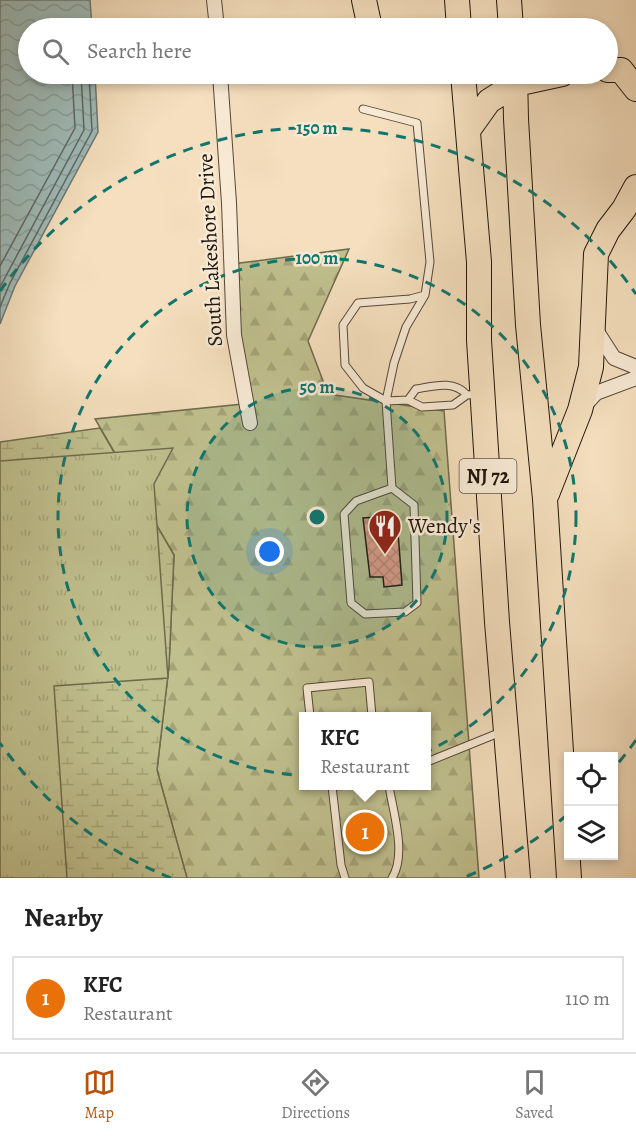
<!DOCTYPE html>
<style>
body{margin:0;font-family:Alegreya,serif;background:#f6f6f6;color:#222}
.controls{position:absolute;right:18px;bottom:18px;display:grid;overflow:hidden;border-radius:0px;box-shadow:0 3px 9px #0003}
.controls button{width:54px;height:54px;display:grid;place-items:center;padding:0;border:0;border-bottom:2px solid #e0e0e0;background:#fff;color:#222;font:30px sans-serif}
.you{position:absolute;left:270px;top:552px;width:21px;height:21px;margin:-15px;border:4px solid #fff;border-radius:50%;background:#1a73e8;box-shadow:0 0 0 9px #1a73e833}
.badge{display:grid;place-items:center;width:39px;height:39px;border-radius:50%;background:#b45309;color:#fff;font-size:20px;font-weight:700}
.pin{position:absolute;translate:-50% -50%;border:3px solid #fff;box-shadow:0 2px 6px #0006}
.popup{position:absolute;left:299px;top:712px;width:132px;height:78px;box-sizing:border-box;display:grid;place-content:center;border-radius:0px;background:#fff;filter:drop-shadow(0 2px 4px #0005);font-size:20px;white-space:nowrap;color:#767676}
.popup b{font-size:22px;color:#222}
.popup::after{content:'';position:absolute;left:50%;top:100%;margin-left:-12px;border:12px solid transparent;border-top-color:#fff}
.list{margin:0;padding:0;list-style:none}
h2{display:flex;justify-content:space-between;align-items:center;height:78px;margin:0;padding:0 24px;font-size:26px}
h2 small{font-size:20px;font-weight:400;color:#767676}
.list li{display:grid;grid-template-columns:39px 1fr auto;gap:18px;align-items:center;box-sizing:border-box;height:84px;margin:0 12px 12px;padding:0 12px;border:2px solid #e0e0e0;border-radius:0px}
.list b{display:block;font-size:22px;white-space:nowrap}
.list p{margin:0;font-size:20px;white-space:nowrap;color:#767676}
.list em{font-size:20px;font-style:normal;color:#767676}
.icon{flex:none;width:33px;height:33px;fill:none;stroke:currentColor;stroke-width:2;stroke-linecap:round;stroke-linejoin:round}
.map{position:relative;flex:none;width:636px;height:878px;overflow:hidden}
.search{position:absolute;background:#fff;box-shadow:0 3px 9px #0003;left:18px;right:18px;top:18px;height:66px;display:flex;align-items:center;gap:15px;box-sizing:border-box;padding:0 21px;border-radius:33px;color:#767676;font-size:22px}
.sheet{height:174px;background:#fff}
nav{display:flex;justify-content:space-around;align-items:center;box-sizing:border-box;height:84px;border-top:2px solid #e0e0e0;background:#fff;font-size:16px;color:#767676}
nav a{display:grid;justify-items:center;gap:3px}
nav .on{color:#b45309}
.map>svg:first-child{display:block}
</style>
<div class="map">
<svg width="636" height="878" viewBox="0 0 636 878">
<defs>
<pattern id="forest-firs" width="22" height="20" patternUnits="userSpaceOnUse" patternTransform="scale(1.5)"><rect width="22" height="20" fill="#c0c08e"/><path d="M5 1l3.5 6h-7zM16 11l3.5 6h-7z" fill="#a5a479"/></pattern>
<pattern id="wetland-marsh" width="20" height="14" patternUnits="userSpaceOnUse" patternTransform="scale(1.5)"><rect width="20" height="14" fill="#c0c08e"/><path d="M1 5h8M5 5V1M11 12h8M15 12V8" fill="none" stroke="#a5a479"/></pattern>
<pattern id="park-tufts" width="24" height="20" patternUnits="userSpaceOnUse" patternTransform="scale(1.5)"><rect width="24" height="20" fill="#c0c08e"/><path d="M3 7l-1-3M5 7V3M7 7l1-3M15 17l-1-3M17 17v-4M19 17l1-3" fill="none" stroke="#a5a479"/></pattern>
<pattern id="water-waves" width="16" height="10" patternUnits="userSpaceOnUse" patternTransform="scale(1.5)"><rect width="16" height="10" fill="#9fbbb9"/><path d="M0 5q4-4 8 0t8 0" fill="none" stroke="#88a09e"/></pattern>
<pattern id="building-cross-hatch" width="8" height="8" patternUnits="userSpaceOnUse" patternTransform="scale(1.5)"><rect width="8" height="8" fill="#e99c87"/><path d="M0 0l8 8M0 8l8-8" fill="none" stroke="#c78673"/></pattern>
</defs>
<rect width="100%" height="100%" fill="#f5dfbe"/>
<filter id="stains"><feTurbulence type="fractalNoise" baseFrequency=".00333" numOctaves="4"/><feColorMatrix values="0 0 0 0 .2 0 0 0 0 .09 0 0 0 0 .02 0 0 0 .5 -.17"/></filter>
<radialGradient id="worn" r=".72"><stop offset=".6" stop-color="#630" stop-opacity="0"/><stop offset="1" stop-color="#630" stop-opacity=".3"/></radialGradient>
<path fill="url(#forest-firs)" stroke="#6f6b4e" stroke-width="1.5" fill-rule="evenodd" d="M349,249L308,341L328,394L444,411L479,878H187L157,770L169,666L174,555L95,419L243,404L232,264ZM304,716H427V786H304Z"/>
<path fill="url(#wetland-marsh)" stroke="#6f6b4e" stroke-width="1.5" d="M100,428L174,555L169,666L157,770L187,878H0V442Z"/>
<path fill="url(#park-tufts)" stroke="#6f6b4e" stroke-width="1.5" d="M173,448L154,484L168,678L54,686L67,878H0V461Z"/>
<path fill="url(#water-waves)" stroke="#6b7974" stroke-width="1.5" d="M0,0H90L92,28H28V74H95L98,132L15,286L0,324Z"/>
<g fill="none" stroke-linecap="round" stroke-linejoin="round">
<path stroke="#5e6863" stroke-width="1.5" d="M0,266L75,128L72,74
M0,287L84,130L81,74
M0,307L10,283L92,131L89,74"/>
</g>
<path fill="url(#building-cross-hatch)" stroke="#1e160d" stroke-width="1.5" d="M393,516L394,532H398L402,585L384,587L383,577H370L363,518Z"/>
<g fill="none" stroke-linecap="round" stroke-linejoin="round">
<defs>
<path id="lane" d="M363,109L417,123L430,262L425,295
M425,295L406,327L394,363L386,401L363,388L345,365L343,325L358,303L410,299Z
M408,400L416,389C434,386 454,380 467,395
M392,488L356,501L344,514L351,603L365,614L405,612L417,603L414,505L392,488L386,401L408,400L422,407L453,405L467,395L480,394
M310,716L307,688L369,682L372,716
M427,762L501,732
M332,786L341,865L345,878
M389,786C393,811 407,855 392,878"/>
<path id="street" d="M214,0L217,28
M220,74L229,203L234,335L250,423
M596,330L614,358L636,367
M585,405L596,393L636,378"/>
<path id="highway" d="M364,0L370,28
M457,0L459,28
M509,0L511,28
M608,70H621L636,89
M463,74L479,262V340L497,622L518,878
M515,74L516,119L528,325L545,499L569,878
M469,129L489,101L516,84L562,74
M547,494L580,410L591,367L596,254L608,230L624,209L636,187"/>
</defs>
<use href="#lane" stroke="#544839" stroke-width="9"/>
<use href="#street" stroke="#544839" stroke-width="16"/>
<use href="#highway" stroke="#1e160d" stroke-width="26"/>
<use href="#lane" stroke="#f8ead5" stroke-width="7"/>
<use href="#street" stroke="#f8ead5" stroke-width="14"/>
<use href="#highway" stroke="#f5dfbe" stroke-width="24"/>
</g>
<circle cx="317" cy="517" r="130" fill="#0f766e" fill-opacity=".12"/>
<g fill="none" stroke="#0f766e" stroke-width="3" stroke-dasharray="10 8">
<circle cx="317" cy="517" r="130"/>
<circle cx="317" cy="517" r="259"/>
<path d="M636 740A389 389 0 0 1 615 767M567 815A389 389 0 0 1 463 878M171 878A389 389 0 0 1 0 743M0 291A389 389 0 0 1 636 294"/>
</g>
<defs>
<symbol id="restaurant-pin" viewBox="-11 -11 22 30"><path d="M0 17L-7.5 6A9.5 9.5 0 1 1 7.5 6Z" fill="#8f2418" stroke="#f8ead5"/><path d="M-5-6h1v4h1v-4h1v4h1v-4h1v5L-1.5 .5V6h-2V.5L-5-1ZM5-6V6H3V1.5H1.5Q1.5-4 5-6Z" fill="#fff"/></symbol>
</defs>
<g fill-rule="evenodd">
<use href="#restaurant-pin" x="366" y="507" width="38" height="52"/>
</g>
<g text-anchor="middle" stroke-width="5" stroke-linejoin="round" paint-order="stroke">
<rect fill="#f8ead5" stroke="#5f5649" stroke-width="1.5" x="459.5" y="459" width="57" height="34" rx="4.5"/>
<g font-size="20" font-weight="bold" fill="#1e160d">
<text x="488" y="483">NJ 72</text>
</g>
<g font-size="21" fill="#1e160d" stroke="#f8ead5">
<text transform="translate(210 250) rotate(-93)" y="7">South Lakeshore Drive</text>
</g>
<g font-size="21" fill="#1e160d" stroke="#f8ead5" text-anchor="start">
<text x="408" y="533">Wendy's</text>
</g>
</g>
<circle cx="317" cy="517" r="9" fill="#0f766e" stroke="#f8ead5" stroke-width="3"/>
<g font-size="18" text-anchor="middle" font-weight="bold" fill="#0f766e" stroke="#f8ead5" stroke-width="5" stroke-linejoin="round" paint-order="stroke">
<text x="317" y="134">150 m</text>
<text x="317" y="264">100 m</text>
<text x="317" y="393">50 m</text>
</g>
<rect width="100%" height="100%" filter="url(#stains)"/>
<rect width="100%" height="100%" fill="url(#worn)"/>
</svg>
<div class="controls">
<button><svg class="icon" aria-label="locate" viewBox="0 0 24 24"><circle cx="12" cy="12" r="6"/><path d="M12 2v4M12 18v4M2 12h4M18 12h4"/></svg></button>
<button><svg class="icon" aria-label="layers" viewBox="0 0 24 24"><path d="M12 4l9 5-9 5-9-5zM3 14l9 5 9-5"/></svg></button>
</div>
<div class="you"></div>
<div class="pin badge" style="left:365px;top:832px;background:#e8710a">1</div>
<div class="popup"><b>KFC</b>Restaurant</div>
<div class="search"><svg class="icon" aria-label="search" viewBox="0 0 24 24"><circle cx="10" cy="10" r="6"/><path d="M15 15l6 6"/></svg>Search here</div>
</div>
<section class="sheet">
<h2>Nearby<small></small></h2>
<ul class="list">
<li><span class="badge" style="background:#e8710a">1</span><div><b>KFC</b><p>Restaurant</p></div><em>110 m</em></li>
</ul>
</section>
<nav>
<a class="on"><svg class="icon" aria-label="map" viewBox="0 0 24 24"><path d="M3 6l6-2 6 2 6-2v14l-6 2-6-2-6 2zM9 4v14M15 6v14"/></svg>Map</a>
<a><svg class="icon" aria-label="directions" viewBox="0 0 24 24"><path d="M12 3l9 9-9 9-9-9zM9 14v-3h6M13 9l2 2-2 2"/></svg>Directions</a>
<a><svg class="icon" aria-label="saved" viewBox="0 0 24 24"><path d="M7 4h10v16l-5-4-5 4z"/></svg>Saved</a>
</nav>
